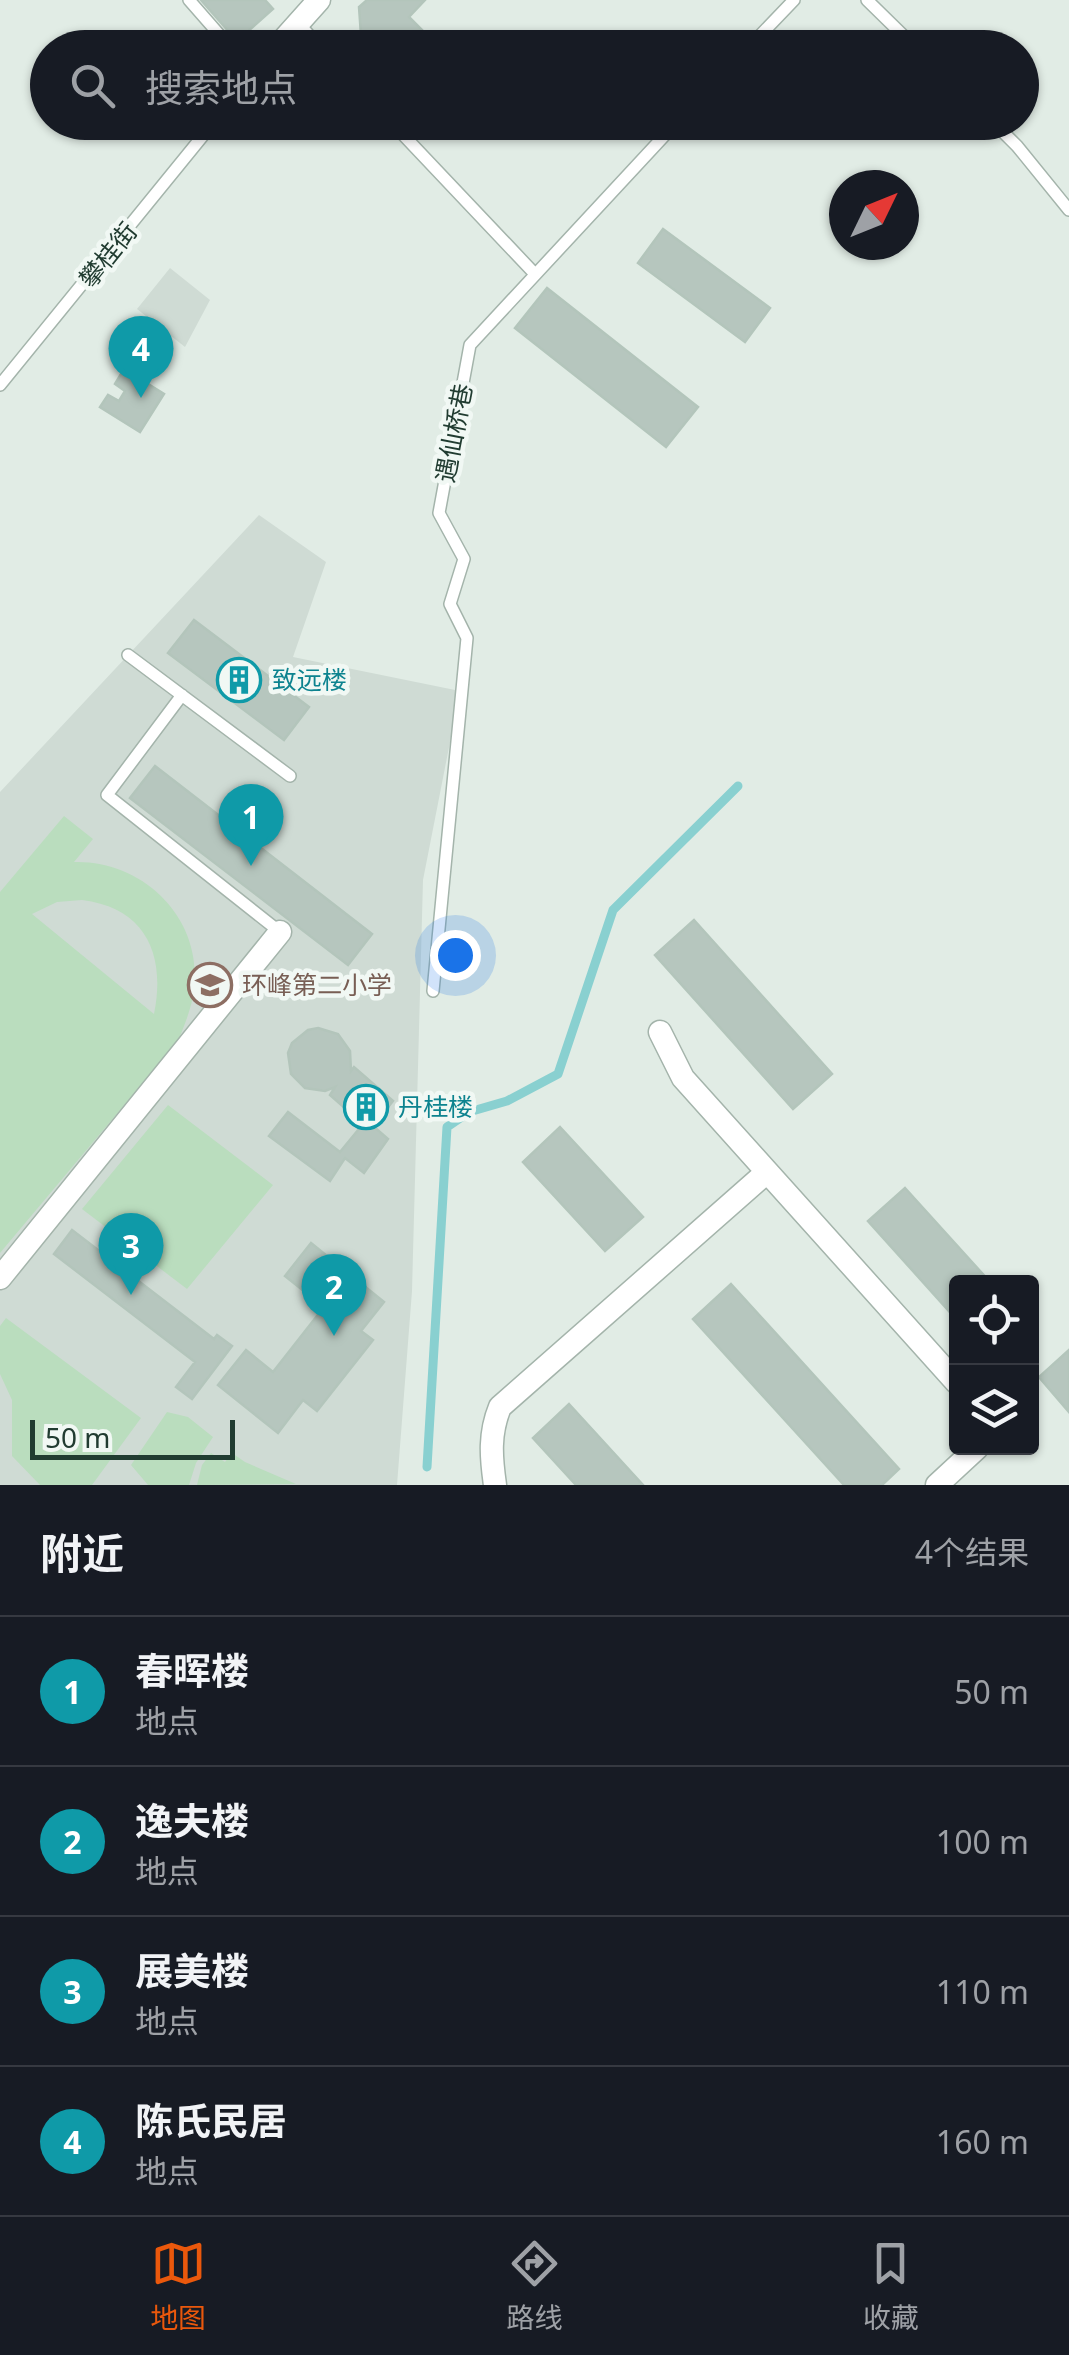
<!DOCTYPE html>
<html lang="zh">
<meta charset="utf-8">
<style>
body{margin:0;font-family:"Noto Sans","Noto Sans SC",sans-serif;background:#242831;color:#f1f3f6}
.controls{position:absolute;right:30px;bottom:30px;display:grid;overflow:hidden;border-radius:10px;box-shadow:0 2px 8px #0004}
.controls button{width:90px;height:90px;display:grid;place-items:center;padding:0;border:0;border-bottom:2px solid #363941;background:#171b24;color:#f1f3f6;font:50px sans-serif}
.compass{position:absolute;left:829px;top:170px;width:90px;height:90px;border-radius:50%;background:#171b24;box-shadow:0 2px 8px #0004;rotate:47deg}
.scale{position:absolute;left:30px;bottom:25px;width:205px;box-sizing:border-box;padding-left:10px;border:5px solid #213c31;border-top:0;font-size:28px;line-height:35px;white-space:nowrap;color:#213c31;-webkit-text-stroke:8px #f1f8f4;paint-order:stroke}
.you{position:absolute;left:455px;top:955px;width:35px;height:35px;margin:-25px;border:8px solid #fff;border-radius:50%;background:#1a73e8;box-shadow:0 0 0 15px #1a73e833}
.badge{display:grid;place-items:center;width:65px;height:65px;border-radius:50%;background:#ea580c;color:#fff;font-size:32px;font-weight:700}
.pin{position:absolute;translate:-50% -82px;filter:drop-shadow(0 2px 5px #0008)}
.pin::after{content:'';position:absolute;top:52px;width:35px;height:30px;background:inherit;clip-path:polygon(0 0,100% 0,50% 100%)}
.list{margin:0;padding:0;list-style:none}
h2{display:flex;justify-content:space-between;align-items:center;height:130px;margin:0;padding:0 40px;font-size:42px}
h2 small{font-size:32px;font-weight:400;color:#9ea1a6}
.list li{display:grid;grid-template-columns:65px 1fr auto;gap:30px;align-items:center;box-sizing:border-box;height:150px;padding:0 40px;border-top:2px solid #363941}
.list b{display:block;font-size:38px;white-space:nowrap}
.list p{margin:0;font-size:32px;white-space:nowrap;color:#9ea1a6}
.list em{font-size:32px;font-style:normal;color:#9ea1a6}
.icon{flex:none;width:55px;height:55px;fill:none;stroke:currentColor;stroke-width:2;stroke-linecap:round;stroke-linejoin:round}
.map{position:relative;flex:none;width:1069px;height:1485px;overflow:hidden}
.search{position:absolute;background:#171b24;box-shadow:0 2px 8px #0004;left:30px;right:30px;top:30px;height:110px;display:flex;align-items:center;gap:25px;box-sizing:border-box;padding:0 35px;border-radius:55px;color:#9ea1a6;font-size:38px}
.sheet{height:730px;background:#171b24}
nav{display:flex;justify-content:space-around;align-items:center;box-sizing:border-box;height:140px;border-top:2px solid #363941;background:#171b24;font-size:28px;color:#9ea1a6}
nav a{display:grid;justify-items:center;gap:5px}
nav .on{color:#ea580c}
.map>svg:first-child{display:block}
</style>
<div class="map">
<svg width="1069" height="1485" viewBox="0 0 1069 1485">
<rect width="100%" height="100%" fill="#e1ece5"/>
<path fill="#cfdbd4" d="M170,268L210,300L185,347L137,309Z
M259,515L326,562L293,657L460,691L423,880L412,1291L397,1485H0V792Z"/>
<path fill="#baddbe" fill-rule="evenodd" d="M64,816L93,839L74,862C143,860 203,918 194,989C192,1007 185,1024 178,1041L0,1253V892ZM82,900C146,908 166,955 154,1014L32,914L57,902Z
M168,1105L273,1185L187,1289L82,1209Z
M6,1318L141,1418L92,1485H40L12,1456V1400L0,1374V1326Z
M167,1412L188,1417L213,1437L196,1463L189,1485H148L131,1465Z
M211,1453L225,1462L232,1453L245,1462L296,1484L197,1485L202,1465Z"/>
<g fill="none" stroke-linecap="round" stroke-linejoin="round">
<path stroke="#89d0d0" stroke-width="9" d="M427,1467L447,1127L469,1112L507,1101L558,1074L613,910L738,786"/>
</g>
<path fill="#b6c6be" stroke="#b3c5bb" stroke-width="2.5" d="M201,0H265L273,9L237,41Z
M367,0H425L409,17L429,37L419,48H373L361,35L359,7Z
M663,229L770,308L745,342L638,263Z
M547,288L698,407L666,447L515,328Z
M124,369L164,394L140,432L100,407L108,395L119,401L125,391L115,384Z
M194,620L309,707L284,740L168,653Z
M155,766L372,934L348,965L130,798Z
M694,920L832,1074L793,1109L655,955Z
M318,1028L338,1034L350,1051L351,1071L354,1067L393,1101L373,1126L388,1139L364,1173L345,1158L330,1181L269,1136L288,1112L340,1152L363,1124L330,1095L335,1087L325,1091L305,1088L291,1074L288,1053L292,1043L308,1030Z
M560,1127L643,1217L605,1251L523,1162Z
M905,1188L990,1282H956V1319L868,1221Z
M72,1230L214,1339L217,1335L232,1346L192,1399L176,1387L195,1362L54,1254Z
M311,1243L384,1302L361,1331L373,1340L317,1411L303,1400L278,1433L218,1385L246,1350L273,1372L324,1307L285,1276Z
M731,1284L899,1469L882,1485H844L693,1319Z
M1069,1350V1412L1039,1377Z
M569,1404L643,1485H576L533,1438Z"/>
<g fill="none" stroke-linecap="round" stroke-linejoin="round">
<defs>
<path id="service" d="M189,0L231,48
M867,0L916,48
M298,23L321,48
M748,48L794,0
M391,122L534,273
M993,122L1017,146L1069,210
M0,385L214,122
M128,655L290,776
M182,695L107,795L280,932
M433,991L467,638L450,604L464,559L439,513L470,345L677,122"/>
<path id="minor" d="M276,48L319,0
M660,1032L683,1078L956,1382
M0,1278L280,932
M495,1485C491,1457 489,1434 500,1407L767,1172
M937,1485L977,1448"/>
</defs>
<use href="#service" stroke="#a4b4ab" stroke-width="14"/>
<use href="#minor" stroke="#a4b4ab" stroke-width="25"/>
<use href="#service" stroke="#fff" stroke-width="11"/>
<use href="#minor" stroke="#fff" stroke-width="22"/>
</g>
<defs>
<symbol id="building-ring" viewBox="-11 -11 22 22"><circle r="9.5" fill="#f1f8f4" stroke="#0f9aa8" stroke-width="1.5"/><path d="M-4-6H4V6H1V3H-1V6H-4ZM-2.5-4.3h1.7v1.8h-1.7ZM.8-4.3h1.7v1.8H.8ZM-2.5-1h1.7V.8h-1.7ZM.8-1h1.7V.8H.8Z" fill="#0f9aa8"/></symbol>
<symbol id="school-ring" viewBox="-11 -11 22 22"><circle r="9.5" fill="#f1f8f4" stroke="#8d6e63" stroke-width="1.5"/><path d="M0-5L7-2L0 1L-7-2ZM-4 1L0 2.5L4 1V4Q0 6-4 4Z" fill="#8d6e63"/></symbol>
</defs>
<g fill-rule="evenodd">
<use href="#building-ring" x="214" y="655" width="50" height="50"/>
<use href="#school-ring" x="185" y="960" width="50" height="50"/>
<use href="#building-ring" x="341" y="1082" width="50" height="50"/>
</g>
<g text-anchor="middle" stroke-width="9" stroke-linejoin="round" paint-order="stroke">
<g font-size="25" fill="#213c31" stroke="#f1f8f4">
<text transform="translate(108 255) rotate(-51)" y="9">攀桂街</text>
<text transform="translate(454 433) rotate(-79)" y="9">遇仙桥巷</text>
</g>
<g font-size="25" fill="#0d838f" stroke="#f1f8f4" text-anchor="start">
<text x="272" y="689">致远楼</text>
<text x="398" y="1116">丹桂楼</text>
</g>
<g font-size="25" fill="#785e54" stroke="#f1f8f4" text-anchor="start">
<text x="242" y="994">环峰第二小学</text>
</g>
</g>
</svg>
<div class="controls">
<button><svg class="icon" aria-label="locate" viewBox="0 0 24 24"><circle cx="12" cy="12" r="6"/><path d="M12 2v4M12 18v4M2 12h4M18 12h4"/></svg></button>
<button><svg class="icon" aria-label="layers" viewBox="0 0 24 24"><path d="M12 4l9 5-9 5-9-5zM3 14l9 5 9-5"/></svg></button>
</div>
<svg class="compass" viewBox="-18 -18 36 36"><path d="M0-13l5 13h-10z" fill="#e53935"/><path d="M0 13l5-13h-10z" fill="#9ea1a6"/></svg>
<div class="scale">50 m</div>
<div class="you"></div>
<div class="pin badge" style="left:251px;top:866px;background:#0f9aa8">1</div>
<div class="pin badge" style="left:334px;top:1336px;background:#0f9aa8">2</div>
<div class="pin badge" style="left:131px;top:1295px;background:#0f9aa8">3</div>
<div class="pin badge" style="left:141px;top:398px;background:#0f9aa8">4</div>
<div class="search"><svg class="icon" aria-label="search" viewBox="0 0 24 24"><circle cx="10" cy="10" r="6"/><path d="M15 15l6 6"/></svg>搜索地点</div>
</div>
<section class="sheet">
<h2>附近<small>4个结果</small></h2>
<ul class="list">
<li><span class="badge" style="background:#0f9aa8">1</span><div><b>春晖楼</b><p>地点</p></div><em>50 m</em></li>
<li><span class="badge" style="background:#0f9aa8">2</span><div><b>逸夫楼</b><p>地点</p></div><em>100 m</em></li>
<li><span class="badge" style="background:#0f9aa8">3</span><div><b>展美楼</b><p>地点</p></div><em>110 m</em></li>
<li><span class="badge" style="background:#0f9aa8">4</span><div><b>陈氏民居</b><p>地点</p></div><em>160 m</em></li>
</ul>
</section>
<nav>
<a class="on"><svg class="icon" aria-label="map" viewBox="0 0 24 24"><path d="M3 6l6-2 6 2 6-2v14l-6 2-6-2-6 2zM9 4v14M15 6v14"/></svg>地图</a>
<a><svg class="icon" aria-label="directions" viewBox="0 0 24 24"><path d="M12 3l9 9-9 9-9-9zM9 14v-3h6M13 9l2 2-2 2"/></svg>路线</a>
<a><svg class="icon" aria-label="saved" viewBox="0 0 24 24"><path d="M7 4h10v16l-5-4-5 4z"/></svg>收藏</a>
</nav>
